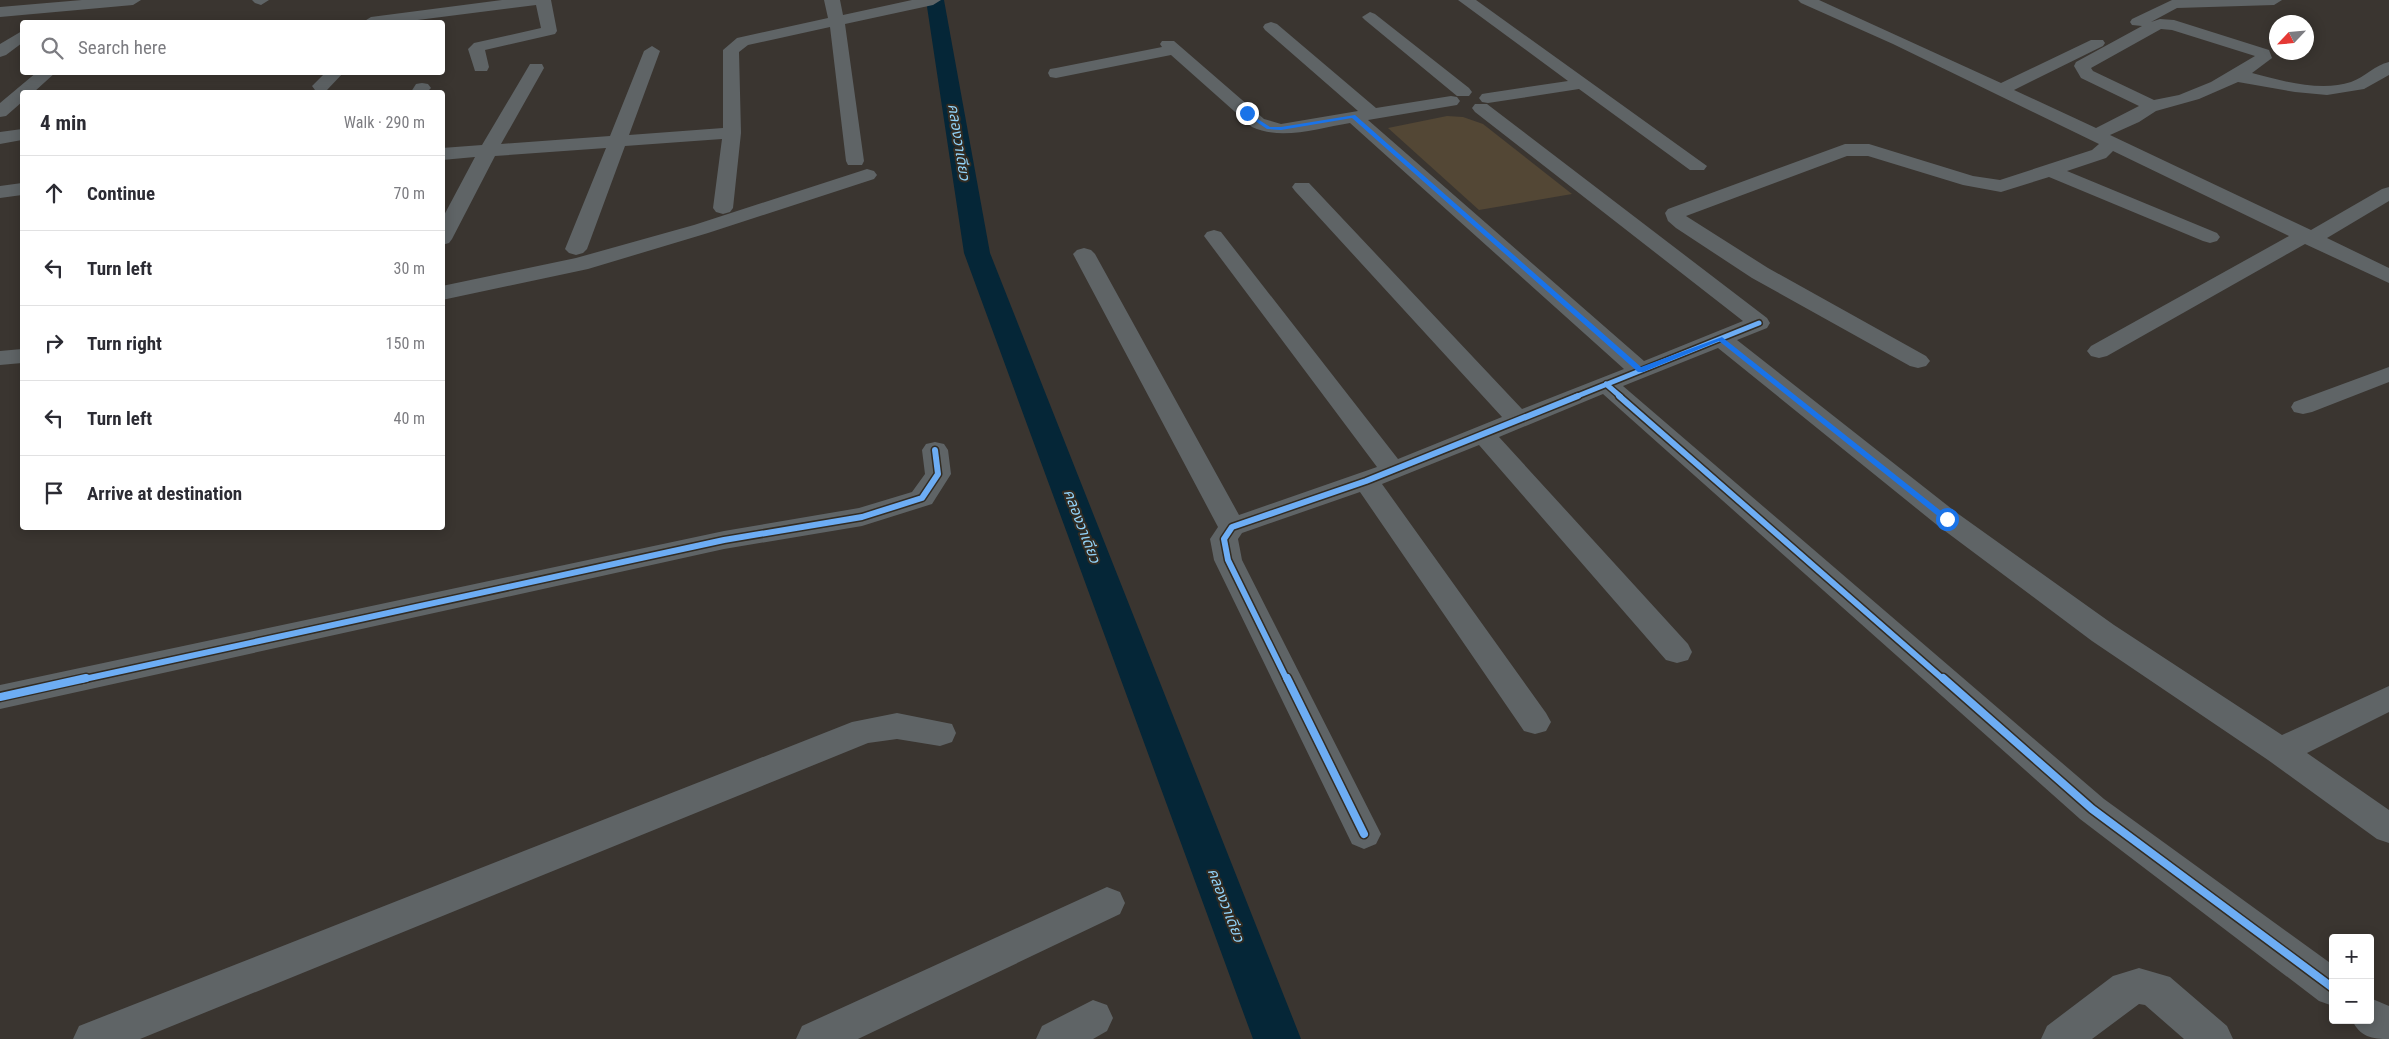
<!DOCTYPE html>
<meta charset="utf-8">
<style>
body{margin:0;font-family:"Roboto Condensed","Noto Sans Thai",sans-serif;background:#f2f2f3;color:#2b2b33}
.controls{position:absolute;right:15px;bottom:15px;display:grid;overflow:hidden;border-radius:5px;box-shadow:0 2px 12px #0003}
.controls button{width:45px;height:45px;display:grid;place-items:center;padding:0;border:0;border-bottom:1px solid #e1e1e2;background:#fff;color:#2b2b33;font:25px sans-serif}
.compass{position:absolute;left:2269px;top:15px;width:45px;height:45px;border-radius:50%;background:#fff;box-shadow:0 2px 12px #0003;rotate:244deg}
.stop{position:absolute;width:15px;height:15px;margin:-11px;border:4px solid #1a73e8;border-radius:50%;background:#fff}
.stop.end{background:#1a73e8;border-color:#fff;box-shadow:0 1px 5px #0008}
.list{margin:0;padding:0;list-style:none}
h2{display:flex;justify-content:space-between;align-items:center;height:65px;margin:0;padding:0 20px;font-size:21px}
h2 small{font-size:16px;font-weight:400;color:#7c7c81}
.list li{display:grid;grid-template-columns:32px 1fr auto;gap:15px;align-items:center;box-sizing:border-box;height:75px;padding:0 20px;border-top:1px solid #e1e1e2}
.list b{display:block;font-size:19px;white-space:nowrap}
.list em{font-size:16px;font-style:normal;color:#7c7c81}
.icon{flex:none;width:28px;height:28px;fill:none;stroke:currentColor;stroke-width:2;stroke-linecap:round;stroke-linejoin:round}
.map{position:relative;flex:none;width:2389px;height:1039px;overflow:hidden}
.search{position:absolute;background:#fff;box-shadow:0 2px 12px #0003;left:20px;top:20px;width:425px;height:55px;display:flex;align-items:center;gap:12px;box-sizing:border-box;padding:0 18px;border-radius:5px;color:#7c7c81;font-size:19px}
.panel{position:absolute;background:#fff;box-shadow:0 2px 12px #0003;left:20px;top:90px;width:425px;height:440px;border-radius:5px}
.map>svg:first-child{display:block}
</style>
<div class="map">
<svg width="2389" height="1039" viewBox="0 0 2389 1039">
<rect width="100%" height="100%" fill="#3a3530"/>
<path fill="#534735" d="M1447,116L1463,117L1483,124L1572,194L1479,210L1388,128Z"/>
<g fill="none" stroke-linecap="round" stroke-linejoin="round">
<path fill="#052637" fill-rule="evenodd" d="M926,0H944L990,253L1301,1039H1253L964,253Z"/>
<path fill="#5f6466" fill-rule="evenodd" d="M82,0H141L133,5L0,17V7Z
M252,0H269L261,5L255,3Z
M502,0H551L557,31L555,34L485,50L489,67L487,71H475L468,49L474,43L541,28L536,5L402,22H363L371,17Z
M824,0H840L843,15L912,0H941L933,5L845,24L864,161L862,165H848L846,161L830,27L748,45L739,52L741,133L733,208L730,212L723,214L716,212L713,208L722,139L625,146L587,249L583,253L576,255L569,253L565,249L606,148L495,156L452,239L449,243L442,245V219L475,157L442,160V148L482,145L530,64H542L544,68L501,144L610,136L644,51L652,46L660,51L629,135L723,128V50L737,38L828,18Z
M1458,0H1476L1707,166L1704,170H1690L1579,89L1488,103L1482,102L1479,98L1482,94L1488,93L1568,81Z
M1798,0H1819L2001,83L2091,40H2103L2105,43L2103,46L2014,90L2096,128L2139,106L2081,78L2074,66L2076,62L2142,26L2132,25L2130,22L2132,19L2172,0H2282L2274,5L2177,8L2151,22L2160,19L2174,20L2269,50L2272,58L2252,73C2282,81 2321,92 2351,82C2365,77 2375,65 2389,62V75L2364,89L2327,95L2295,92L2238,82L2199,99L2156,111L2139,122L2110,135L2311,230L2382,189L2389,187V201L2327,238L2389,268V283L2305,244L2107,356L2099,358L2091,356L2087,351L2091,346L2289,236L2113,151L2106,158L2067,171L2217,233L2220,237L2217,241L2210,243L2203,241L2049,177L2001,192L1963,185L1868,156H1847L1686,216L1768,268L1926,356L1930,361L1926,366L1918,368L1910,366L1752,278L1676,228L1668,221L1665,213L1668,209L1845,144H1869L1973,176L2000,180L2092,150L2099,144L1893,44L1801,3ZM2161,29L2172,30L2255,56L2211,82L2179,95L2154,100L2093,71L2091,68Z
M1370,12L1375,14L1469,88L1472,92L1469,96H1457L1365,20L1362,17Z
M1271,22L1277,24L1376,108L1451,96L1457,97L1460,101L1457,105L1368,120L1644,361L1743,321L1475,112L1472,108L1475,104H1487L1767,318L1770,323L1767,328L1737,340L1957,513L2114,625L2282,735L2389,686V712L2307,753L2389,810V843L2377,839L2268,760L2092,641L1937,525L1718,348L1623,386L2104,799L2333,965V1006L2319,1001L2080,819L1603,394L1499,437L1688,644L1692,652L1688,660L1677,663L1666,660L1479,445L1382,484L1546,713L1551,722L1546,731L1535,734L1524,731L1360,492L1242,533L1238,539L1242,560L1381,834L1376,844L1364,849L1352,844L1214,560L1210,539L1218,527L1073,254L1077,250L1084,248L1091,250L1095,254L1239,515L1377,467L1207,240L1204,236L1207,232L1214,230L1221,232L1398,459L1502,417L1295,191L1292,187L1295,183H1309L1522,409L1624,369L1350,123C1318,128 1282,141 1252,127L1171,55L1056,78L1050,77L1048,73L1050,69L1056,68L1162,47L1160,44L1162,41H1174L1264,119L1281,124L1358,111L1265,30L1263,27L1265,24Z
M22,31V43L6,55L0,57V44Z
M37,72H56L34,92H22V102L6,116L0,117V103Z
M326,72H344L327,90H315L312,86Z
M422,83L428,84L431,88L427,92H411L416,84Z
M22,129V140L0,144V132Z
M867,169L874,171L877,175L874,179L708,233L588,269L442,300V286L576,258L694,225Z
M22,183V195L0,198V186Z
M22,349V363L0,365V351Z
M2389,367V382L2312,412L2303,414L2294,412L2291,407L2294,402Z
M935,442L944,444L948,450L951,474L932,504L862,526L724,549L0,709V685L724,531L859,508L912,492L925,474L922,450L926,444Z
M897,713L952,724L956,733L952,742L940,746L897,739L868,743L140,1039H73L79,1026L852,722Z
M1107,887L1120,892L1125,903L1120,914L858,1039H796L802,1026Z
M2139,968L2170,977L2227,1026L2233,1039H2184L2145,1005L2139,1004L2092,1039H2041L2047,1026L2113,976Z
M2370,998L2389,1006V1039C2372,1039 2360,1037 2352,1020H2370Z
M1093,1000L1107,1005L1113,1018L1107,1031L1093,1039H1036L1042,1026Z"/>
<defs>
<path id="cycleway-far2" d="M1606,384L1621,397
M1575,397L1759,323"/>
<path id="cycleway-far1" d="M1619,396L1944,680
M80,680L724,540L862,517L922,498L938,474L935,450
M1287,680L1228,560L1224,539L1232,527L1366,481L1578,396"/>
<path id="cycleway" d="M1287,678L1364,834
M1943,678L2092,809L2333,988
M0,697L86,678"/>
</defs>
<use href="#cycleway-far2" stroke="#322c23" stroke-width="8"/>
<use href="#cycleway-far1" stroke="#322c23" stroke-width="9"/>
<use href="#cycleway" stroke="#322c23" stroke-width="11"/>
<use href="#cycleway-far2" stroke="#6dadf4" stroke-width="5"/>
<use href="#cycleway-far1" stroke="#6dadf4" stroke-width="6"/>
<use href="#cycleway" stroke="#6dadf4" stroke-width="8"/>
</g>
<path fill="#1a73e8" d="M1247,112L1270,127H1281L1355,115L1641,367L1722,337L1951,519L1944,521L1719,341L1643,372H1638L1352,118L1281,130L1267,129L1245,114Z"/>
<g text-anchor="middle" stroke-width="4" stroke-linejoin="round" paint-order="stroke">
<g font-size="15" font-style="italic" fill="#92d3f9" stroke="#322c23">
<text transform="translate(959 142) rotate(81)" y="5">คลองวาเดียว</text>
<text transform="translate(1082 526) rotate(69)" y="5">คลองวาเดียว</text>
<text transform="translate(1226 905) rotate(69)" y="5">คลองวาเดียว</text>
</g>
</g>
</svg>
<div class="controls">
<button>+</button>
<button>−</button>
</div>
<svg class="compass" viewBox="-18 -18 36 36"><path d="M0-13l5 13h-10z" fill="#e53935"/><path d="M0 13l5-13h-10z" fill="#7c7c81"/></svg>
<div class="stop" style="left:1947px;top:519px"></div>
<div class="stop end" style="left:1247px;top:113px"></div>
<div class="search"><svg class="icon" aria-label="search" viewBox="0 0 24 24"><circle cx="10" cy="10" r="6"/><path d="M15 15l6 6"/></svg>Search here</div>
<section class="panel">
<h2>4 min<small>Walk · 290 m</small></h2>
<ul class="list">
<li><svg class="icon" aria-label="ahead" viewBox="0 0 24 24"><path d="M12 20V5M6 11l6-6 6 6"/></svg><div><b>Continue</b></div><em>70 m</em></li>
<li><svg class="icon" aria-label="left" viewBox="0 0 24 24"><path d="M17 20v-9H6M10 6l-5 5 5 5"/></svg><div><b>Turn left</b></div><em>30 m</em></li>
<li><svg class="icon" aria-label="right" viewBox="0 0 24 24"><path d="M7 20v-9h11M14 6l5 5-5 5"/></svg><div><b>Turn right</b></div><em>150 m</em></li>
<li><svg class="icon" aria-label="left" viewBox="0 0 24 24"><path d="M17 20v-9H6M10 6l-5 5 5 5"/></svg><div><b>Turn left</b></div><em>40 m</em></li>
<li><svg class="icon" aria-label="arrive" viewBox="0 0 24 24"><path d="M6 21V4h12l-3 4 3 4H6"/></svg><div><b>Arrive at destination</b></div></li>
</ul>
</section>
</div>
